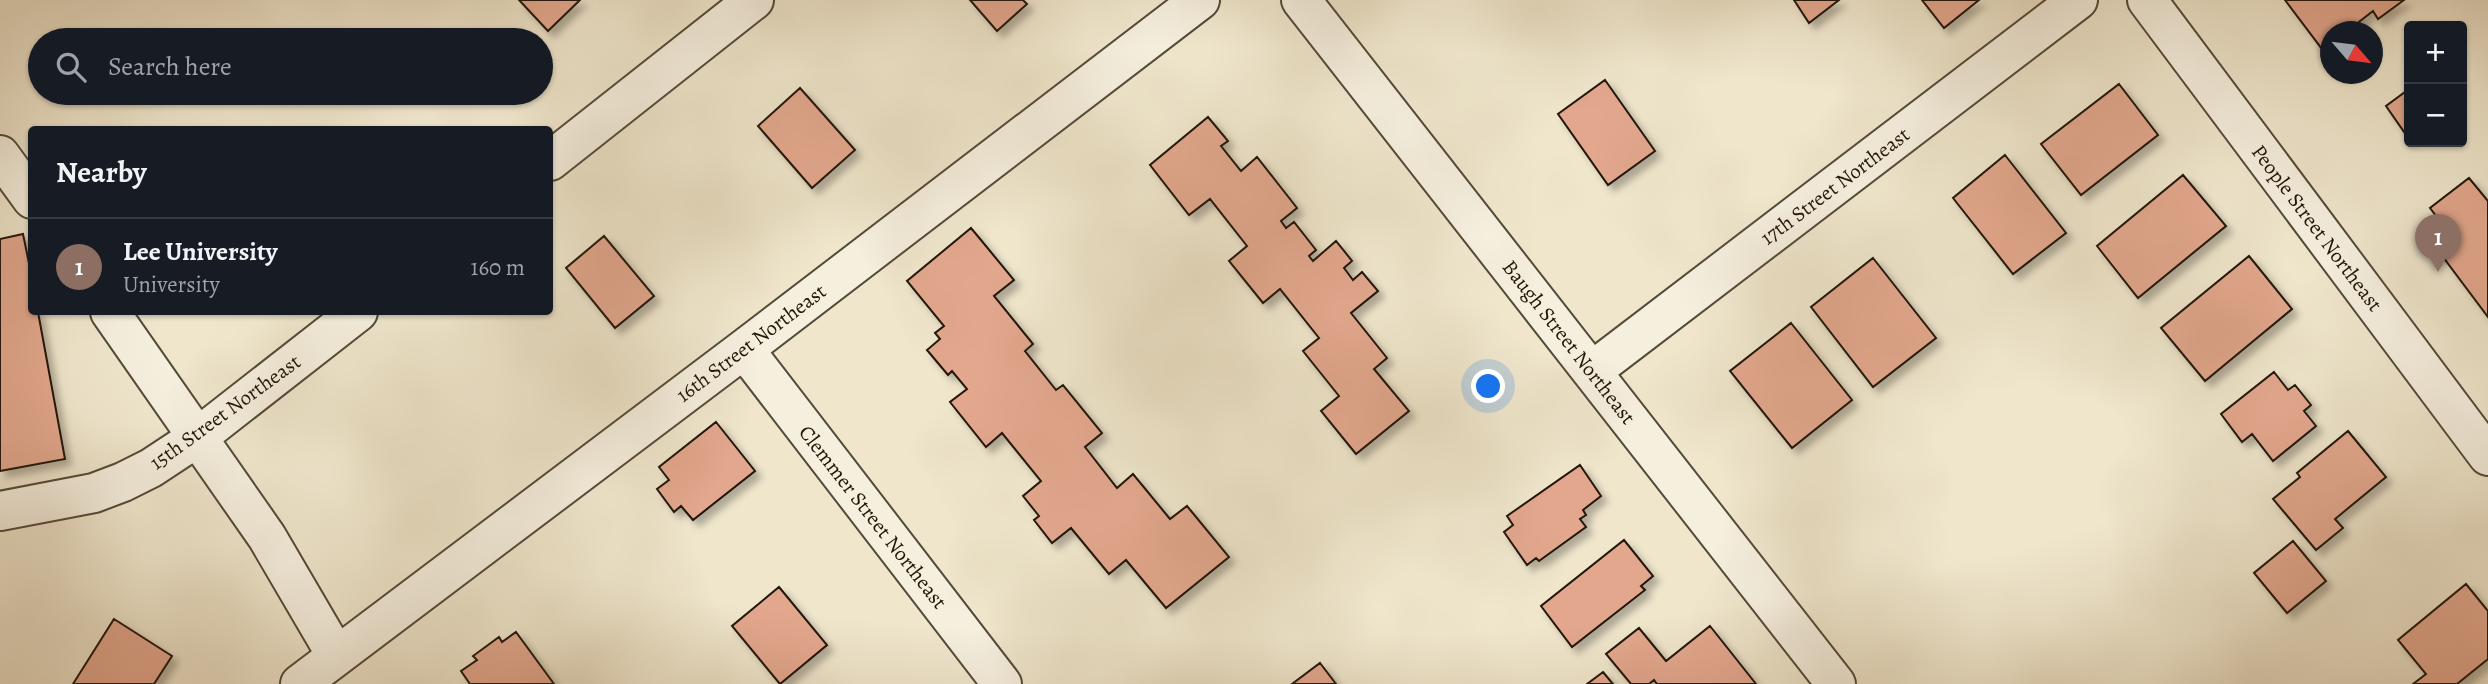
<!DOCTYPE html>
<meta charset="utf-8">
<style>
body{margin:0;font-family:Alegreya,serif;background:#20242c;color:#f1f3f6}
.controls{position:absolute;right:21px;top:21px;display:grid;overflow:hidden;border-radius:7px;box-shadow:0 2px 5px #0004}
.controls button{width:63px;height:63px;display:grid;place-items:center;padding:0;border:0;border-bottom:2px solid #363941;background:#171b24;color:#f1f3f6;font:35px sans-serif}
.compass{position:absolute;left:2320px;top:21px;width:63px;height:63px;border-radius:50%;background:#171b24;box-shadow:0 2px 5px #0004;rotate:118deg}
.you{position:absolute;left:1489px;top:387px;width:24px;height:24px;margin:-18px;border:5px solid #fff;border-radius:50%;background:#1a73e8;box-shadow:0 0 0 10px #1a73e833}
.badge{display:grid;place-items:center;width:46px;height:46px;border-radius:50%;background:#8c9099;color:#fff;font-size:23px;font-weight:700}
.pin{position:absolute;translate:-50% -58px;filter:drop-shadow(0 2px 4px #0008)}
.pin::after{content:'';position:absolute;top:37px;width:24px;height:21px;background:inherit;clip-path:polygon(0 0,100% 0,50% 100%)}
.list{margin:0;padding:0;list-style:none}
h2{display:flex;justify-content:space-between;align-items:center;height:91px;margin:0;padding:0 28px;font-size:30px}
h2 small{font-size:23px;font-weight:400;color:#9ea1a6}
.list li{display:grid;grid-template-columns:46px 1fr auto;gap:21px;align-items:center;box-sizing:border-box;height:98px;padding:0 28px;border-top:2px solid #363941}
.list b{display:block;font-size:26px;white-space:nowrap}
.list p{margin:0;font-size:23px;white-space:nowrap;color:#9ea1a6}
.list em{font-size:23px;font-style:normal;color:#9ea1a6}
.icon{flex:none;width:38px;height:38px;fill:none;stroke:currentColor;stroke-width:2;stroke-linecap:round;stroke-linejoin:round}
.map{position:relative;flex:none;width:2488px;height:684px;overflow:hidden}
.search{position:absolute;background:#171b24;box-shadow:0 2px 5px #0004;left:28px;top:28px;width:525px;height:77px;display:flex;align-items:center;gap:18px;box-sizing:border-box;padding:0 24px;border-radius:38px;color:#9ea1a6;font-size:26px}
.panel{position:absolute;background:#171b24;box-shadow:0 2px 5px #0004;left:28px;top:126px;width:525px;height:189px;border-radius:7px}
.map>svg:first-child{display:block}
</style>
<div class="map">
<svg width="2488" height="684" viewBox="0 0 2488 684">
<defs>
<filter id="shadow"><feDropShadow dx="6" dy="6" stdDeviation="3.5" flood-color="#0004"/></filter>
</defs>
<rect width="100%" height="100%" fill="#efe6cc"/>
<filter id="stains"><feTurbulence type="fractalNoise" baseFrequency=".00286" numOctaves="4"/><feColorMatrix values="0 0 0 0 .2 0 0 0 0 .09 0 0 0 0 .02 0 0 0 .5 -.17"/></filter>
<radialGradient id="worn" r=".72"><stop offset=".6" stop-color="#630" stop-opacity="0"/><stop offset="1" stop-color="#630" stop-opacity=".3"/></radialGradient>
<path fill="#e2a78d" stroke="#211608" stroke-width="2" filter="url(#shadow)" d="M519,0H580L548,31Z
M970,0H1023L1027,4L997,31Z
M1794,0H1839L1809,23Z
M1922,0H1979L1944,28Z
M2285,0H2404L2378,19L2373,11L2346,32H2330V43L2322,49Z
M1605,80L1655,151L1608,185L1558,114Z
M2119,84L2158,135L2081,195L2041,144Z
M800,88L855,150L812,188L758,126Z
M2409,89V139L2386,106Z
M1208,117L1228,141L1221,146L1241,171L1257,157L1297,208L1281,221L1286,228L1294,222L1316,250L1309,256L1313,261L1336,241L1352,261L1344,268L1353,280L1362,272L1378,291L1351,313L1387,358L1374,369L1409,411L1356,454L1321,411L1339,396L1303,351L1319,338L1280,289L1263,303L1229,261L1247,246L1210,199L1189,215L1150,165Z
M2005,155L2066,233L2013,274L1953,198Z
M2183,175L2226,226L2138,298L2097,246Z
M2469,178L2488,201V317L2431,241L2446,229L2430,208Z
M971,228L1014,280L994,296L1033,344L1025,351L1056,390L1063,385L1102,433L1085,447L1117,488L1133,474L1170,519L1187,506L1229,557L1166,608L1126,560L1109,574L1071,528L1052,543L1034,520L1039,516L1023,496L1041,481L1002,433L986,447L950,402L967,389L952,371L948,375L927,350L940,339L935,333L944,326L907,281Z
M23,234L32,278V312H38L65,459L0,471V239Z
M604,236L654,296L615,328L566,268Z
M2249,256L2292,309L2205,381L2161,328Z
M1873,258L1936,338L1873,387L1811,307Z
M1791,323L1852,400L1792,448L1730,371Z
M2274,372L2288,390L2295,385L2311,405L2304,411L2316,426L2273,461L2252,434L2242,442L2221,414Z
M716,422L755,471L693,520L681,506L674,512L657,489L669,480L659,467Z
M2348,431L2386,477L2335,519L2343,528L2316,550L2273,499L2300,477L2297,473Z
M1580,465L1601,496L1583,510L1586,515L1580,519L1586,527L1539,561L1536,558L1527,565L1504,532L1513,525L1507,516Z
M1624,540L1653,576L1641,586L1645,590L1572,647L1541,606Z
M2293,541L2326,581L2287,613L2254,573Z
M2466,584L2488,611V659L2457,684H2413L2426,674L2398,640Z
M779,587L827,645L780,684L732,626Z
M114,619L172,656L154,684H73Z
M1710,626L1756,684H1657L1654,680L1649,684H1631L1606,654L1639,628L1666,661Z
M516,632L554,684H470L461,671L477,660L473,656L499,637L502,642Z
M1320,663L1336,684H1292Z
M1603,672L1613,684H1587Z"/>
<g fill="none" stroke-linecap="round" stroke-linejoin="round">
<defs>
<path id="minor" d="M1301,0L1836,684
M2147,0L2488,456
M0,155L32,199
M550,161L754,0
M110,312L267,537L336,655
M744,349L1002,684
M1592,371L2078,0
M0,511L94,493L123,482L151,468L198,437L358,312
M300,684L744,349L1200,0"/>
</defs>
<use href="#minor" stroke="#544a39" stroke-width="42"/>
<use href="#minor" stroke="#f5efde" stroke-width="38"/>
</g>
<g text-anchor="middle" stroke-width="5" stroke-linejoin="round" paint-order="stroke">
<g font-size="21" fill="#211608" stroke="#f5efde">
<text transform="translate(1835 186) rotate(-37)" y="7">17th Street Northeast</text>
<text transform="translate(2317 228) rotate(53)" y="7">People Street Northeast</text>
<text transform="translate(1569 342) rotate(52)" y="7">Baugh Street Northeast</text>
<text transform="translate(751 343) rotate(-37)" y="7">16th Street Northeast</text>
<text transform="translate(225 412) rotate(-36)" y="7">15th Street Northeast</text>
<text transform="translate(873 517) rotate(52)" y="7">Clemmer Street Northeast</text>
</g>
</g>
<rect width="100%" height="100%" filter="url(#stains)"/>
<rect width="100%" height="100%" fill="url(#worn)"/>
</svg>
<div class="controls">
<button>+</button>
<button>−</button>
</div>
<svg class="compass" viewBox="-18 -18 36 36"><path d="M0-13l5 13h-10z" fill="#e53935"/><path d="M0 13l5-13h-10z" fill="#9ea1a6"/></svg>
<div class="you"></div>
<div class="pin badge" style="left:2438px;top:272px;background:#8d6e63">1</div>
<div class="search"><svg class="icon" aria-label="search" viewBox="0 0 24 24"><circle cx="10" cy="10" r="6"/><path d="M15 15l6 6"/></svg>Search here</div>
<section class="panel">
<h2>Nearby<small></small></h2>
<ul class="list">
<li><span class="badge" style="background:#8d6e63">1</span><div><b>Lee University</b><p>University</p></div><em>160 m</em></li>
</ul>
</section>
</div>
